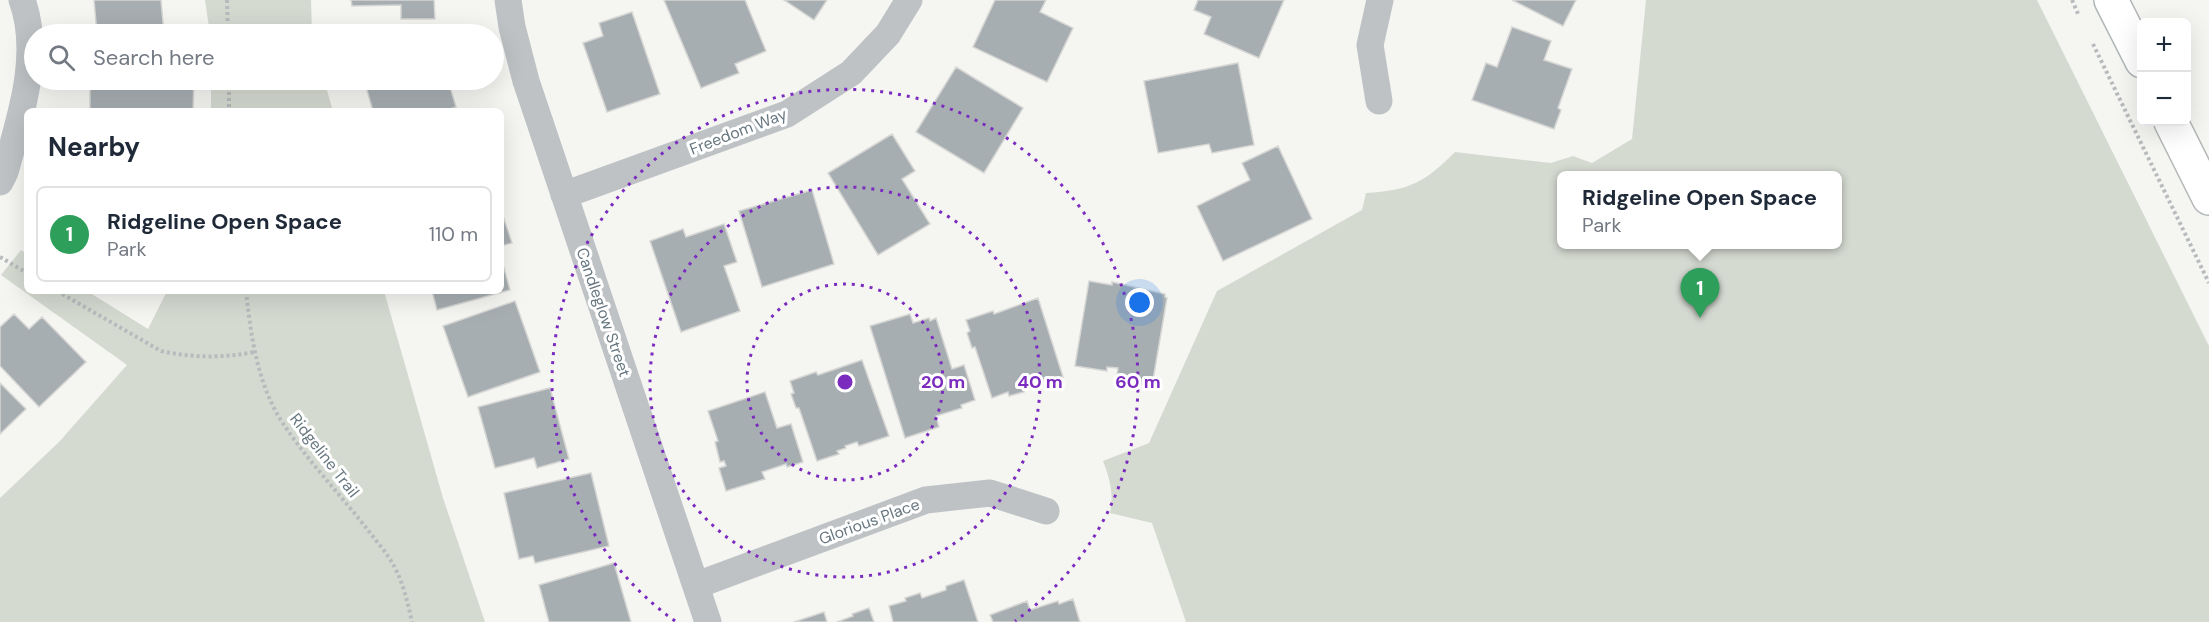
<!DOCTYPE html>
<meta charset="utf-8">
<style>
body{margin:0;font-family:"DM Sans",sans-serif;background:#f6f6f7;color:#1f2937}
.controls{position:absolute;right:18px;top:18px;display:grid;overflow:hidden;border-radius:9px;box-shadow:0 6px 24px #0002}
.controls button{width:54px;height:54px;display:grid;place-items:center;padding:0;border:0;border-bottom:2px solid #e0e1e3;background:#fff;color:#1f2937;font:30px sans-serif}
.you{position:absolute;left:1140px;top:303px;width:21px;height:21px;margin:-15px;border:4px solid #fff;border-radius:50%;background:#1a73e8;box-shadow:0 0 0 9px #1a73e833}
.badge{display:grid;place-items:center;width:39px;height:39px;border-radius:50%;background:#0f766e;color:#fff;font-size:20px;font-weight:700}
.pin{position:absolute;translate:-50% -50px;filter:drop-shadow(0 2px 3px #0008)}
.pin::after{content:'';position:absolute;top:32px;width:21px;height:18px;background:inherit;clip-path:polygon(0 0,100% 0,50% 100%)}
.popup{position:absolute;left:1557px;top:171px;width:285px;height:78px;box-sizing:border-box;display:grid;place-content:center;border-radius:9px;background:#fff;filter:drop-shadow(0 2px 4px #0005);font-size:20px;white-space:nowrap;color:#747a83}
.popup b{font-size:22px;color:#1f2937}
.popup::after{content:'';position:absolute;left:50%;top:100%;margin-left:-12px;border:12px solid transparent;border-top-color:#fff}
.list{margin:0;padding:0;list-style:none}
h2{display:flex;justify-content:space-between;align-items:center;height:78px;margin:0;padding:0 24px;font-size:26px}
h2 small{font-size:20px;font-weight:400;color:#747a83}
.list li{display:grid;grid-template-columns:39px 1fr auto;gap:18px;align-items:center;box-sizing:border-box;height:96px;margin:0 12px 12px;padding:0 12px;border:2px solid #e0e1e3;border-radius:9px}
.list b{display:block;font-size:22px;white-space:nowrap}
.list p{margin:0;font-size:20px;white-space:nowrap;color:#747a83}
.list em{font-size:20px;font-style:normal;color:#747a83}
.icon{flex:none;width:33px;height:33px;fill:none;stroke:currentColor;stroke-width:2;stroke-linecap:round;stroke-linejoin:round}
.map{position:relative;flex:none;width:2209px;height:622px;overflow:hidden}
.search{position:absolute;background:#fff;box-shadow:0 6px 24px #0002;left:24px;top:24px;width:480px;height:66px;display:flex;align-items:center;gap:15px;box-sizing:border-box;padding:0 21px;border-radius:33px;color:#747a83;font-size:22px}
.panel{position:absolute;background:#fff;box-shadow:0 6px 24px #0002;left:24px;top:108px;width:480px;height:186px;border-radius:9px}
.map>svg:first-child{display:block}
</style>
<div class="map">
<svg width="2209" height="622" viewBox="0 0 2209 622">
<rect width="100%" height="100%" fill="#f5f5f2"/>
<path fill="#d5dad1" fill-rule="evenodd" d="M205,0H311L312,34H210Z
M1646,0H2037L2209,346V622H1186L1152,523L1110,513C1114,495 1110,479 1103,461L1149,443L1217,291L1362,210L1366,193C1410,190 1424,183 1455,152L1551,163L1573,156L1592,163L1632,139ZM1562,176H1838V244H1562Z
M211,80H324L333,111H211Z
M21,250L27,254V291H87L148,329L167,291H384L443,498L485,622H0V498L59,442L127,365L1,275Z"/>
<path fill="#a7aeb2" stroke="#d6d6d4" stroke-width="1.5" d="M94,0H161L164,34H97Z
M351,0H434L435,19H401V5L352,6Z
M664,0H745L766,51L735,64L739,73L701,88Z
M784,0H827L814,20Z
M995,0H1046L1040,12L1073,28L1047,82L973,47Z
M1198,0H1284L1259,58L1204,34L1211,17L1194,10Z
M1512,0H1576L1563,26Z
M632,12L660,94L607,112L583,43L603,36L599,23Z
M1512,27L1551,41L1544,60L1572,69L1558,108L1561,110L1554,129L1472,100L1486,63L1497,67Z
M1238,63L1254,145L1212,153L1209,144L1158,153L1144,81Z
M956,67L1023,108L984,173L916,132Z
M90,80H194L193,111H90Z
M364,80H448L456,107L444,111H373Z
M892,134L915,171L902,179L930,224L878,255L828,173Z
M1278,146L1312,219L1223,261L1197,206L1250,180L1242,163Z
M812,190L834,264L762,287L739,211Z
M501,210L512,243L501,246Z
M724,224L737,262L724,266L740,311L681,332L650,241L683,229L686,237Z
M501,257L510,290L437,310L432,291H501Z
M1089,281L1112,285V282L1165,294V297L1167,298L1152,386L1116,381L1118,368L1107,367V371L1075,366Z
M1038,298L1063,377L1034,387L1033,383L1023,387L1024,392L1009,396L1008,392L992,398L975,347L972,348L967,333L970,331L966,320L993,311L994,314Z
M515,301L540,372L468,397L443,326Z
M14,314L29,329L42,317L86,362L39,407L0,366V327Z
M910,314L913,323L929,318L930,321L936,318L952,369L964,365L975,400L961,405L962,408L936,416L939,427L905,438L870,326Z
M862,360L889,436L859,446L857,442L845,446L846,448L837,451L839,454L817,461L799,408H796L791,394L794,393L790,381L816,372L818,375Z
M0,383L26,409L0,434Z
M550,388L569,459L537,468L534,458L495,468L478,407Z
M765,392L777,428L791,424L803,462L787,467L786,464L762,472L765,479L726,491L719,468L726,466L724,461L720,462L715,442L718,441L708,411Z
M591,473L609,546L535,563L533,556L519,559L504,493Z
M614,563L631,622H549L539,585Z
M964,580L978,622H893L889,606L906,601L905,598L920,593L922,598L946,590V586Z
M1073,599L1080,622H993L990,615L1027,601L1030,610L1058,601L1059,604Z
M869,608L874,622H837L853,616L852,614Z
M824,612L827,622H794Z"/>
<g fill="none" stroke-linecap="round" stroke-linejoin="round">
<defs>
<path id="secondary" d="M2111,0L2142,61
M2171,122L2209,198"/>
</defs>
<use href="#secondary" stroke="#b1b6b9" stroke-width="36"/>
<path stroke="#b8bbbd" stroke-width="4" stroke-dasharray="3 3" stroke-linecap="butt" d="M227,0L228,34
M2072,0L2079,16
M2093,44L2209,283
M229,80V111
M0,257L27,273
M57,291L161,351C193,358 223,358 255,352
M246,291C251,336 257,383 282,422C307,460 339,493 367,529C377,542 389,555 396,570C404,586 408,604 412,622"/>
<path stroke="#bec2c5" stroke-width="27" d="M508,0L512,27L526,81L708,622
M1379,101L1370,45L1380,0
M0,182L5,172C20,118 42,55 22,0
M564,195L787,114L851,73L888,34L909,0
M697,585L926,500L990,493L1046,511"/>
<use href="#secondary" stroke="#fff" stroke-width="33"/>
</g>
<g fill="none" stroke="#7b2cbf" stroke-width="3" stroke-dasharray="3 6">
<circle cx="845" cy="382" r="98"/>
<circle cx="845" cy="382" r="195"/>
<path d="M675 621A293 293 0 1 1 1015 621"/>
</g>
<g text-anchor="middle" stroke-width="6" stroke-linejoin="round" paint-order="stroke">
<g font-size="16" fill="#677780" stroke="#fff">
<text transform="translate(738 131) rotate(-21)" y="6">Freedom Way</text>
<text transform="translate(604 312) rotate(71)" y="6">Candleglow Street</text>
<text transform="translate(325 455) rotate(52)" y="6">Ridgeline Trail</text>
<text transform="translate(869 521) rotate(-20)" y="6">Glorious Place</text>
</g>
</g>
<circle cx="845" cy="382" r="9" fill="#7b2cbf" stroke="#fff" stroke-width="3"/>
<g font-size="18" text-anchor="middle" font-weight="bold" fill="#7b2cbf" stroke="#fff" stroke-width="6" stroke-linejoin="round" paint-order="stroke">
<text x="943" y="388">20 m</text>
<text x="1040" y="388">40 m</text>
<text x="1138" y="388">60 m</text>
</g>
</svg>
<div class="controls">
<button>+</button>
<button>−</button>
</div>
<div class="you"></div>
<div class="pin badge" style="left:1700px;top:318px;background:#2e9e5b">1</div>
<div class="popup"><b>Ridgeline Open Space</b>Park</div>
<div class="search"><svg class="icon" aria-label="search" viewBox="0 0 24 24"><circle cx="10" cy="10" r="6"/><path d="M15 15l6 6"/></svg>Search here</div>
<section class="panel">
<h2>Nearby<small></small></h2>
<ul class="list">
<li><span class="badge" style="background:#2e9e5b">1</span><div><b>Ridgeline Open Space</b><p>Park</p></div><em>110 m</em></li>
</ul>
</section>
</div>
